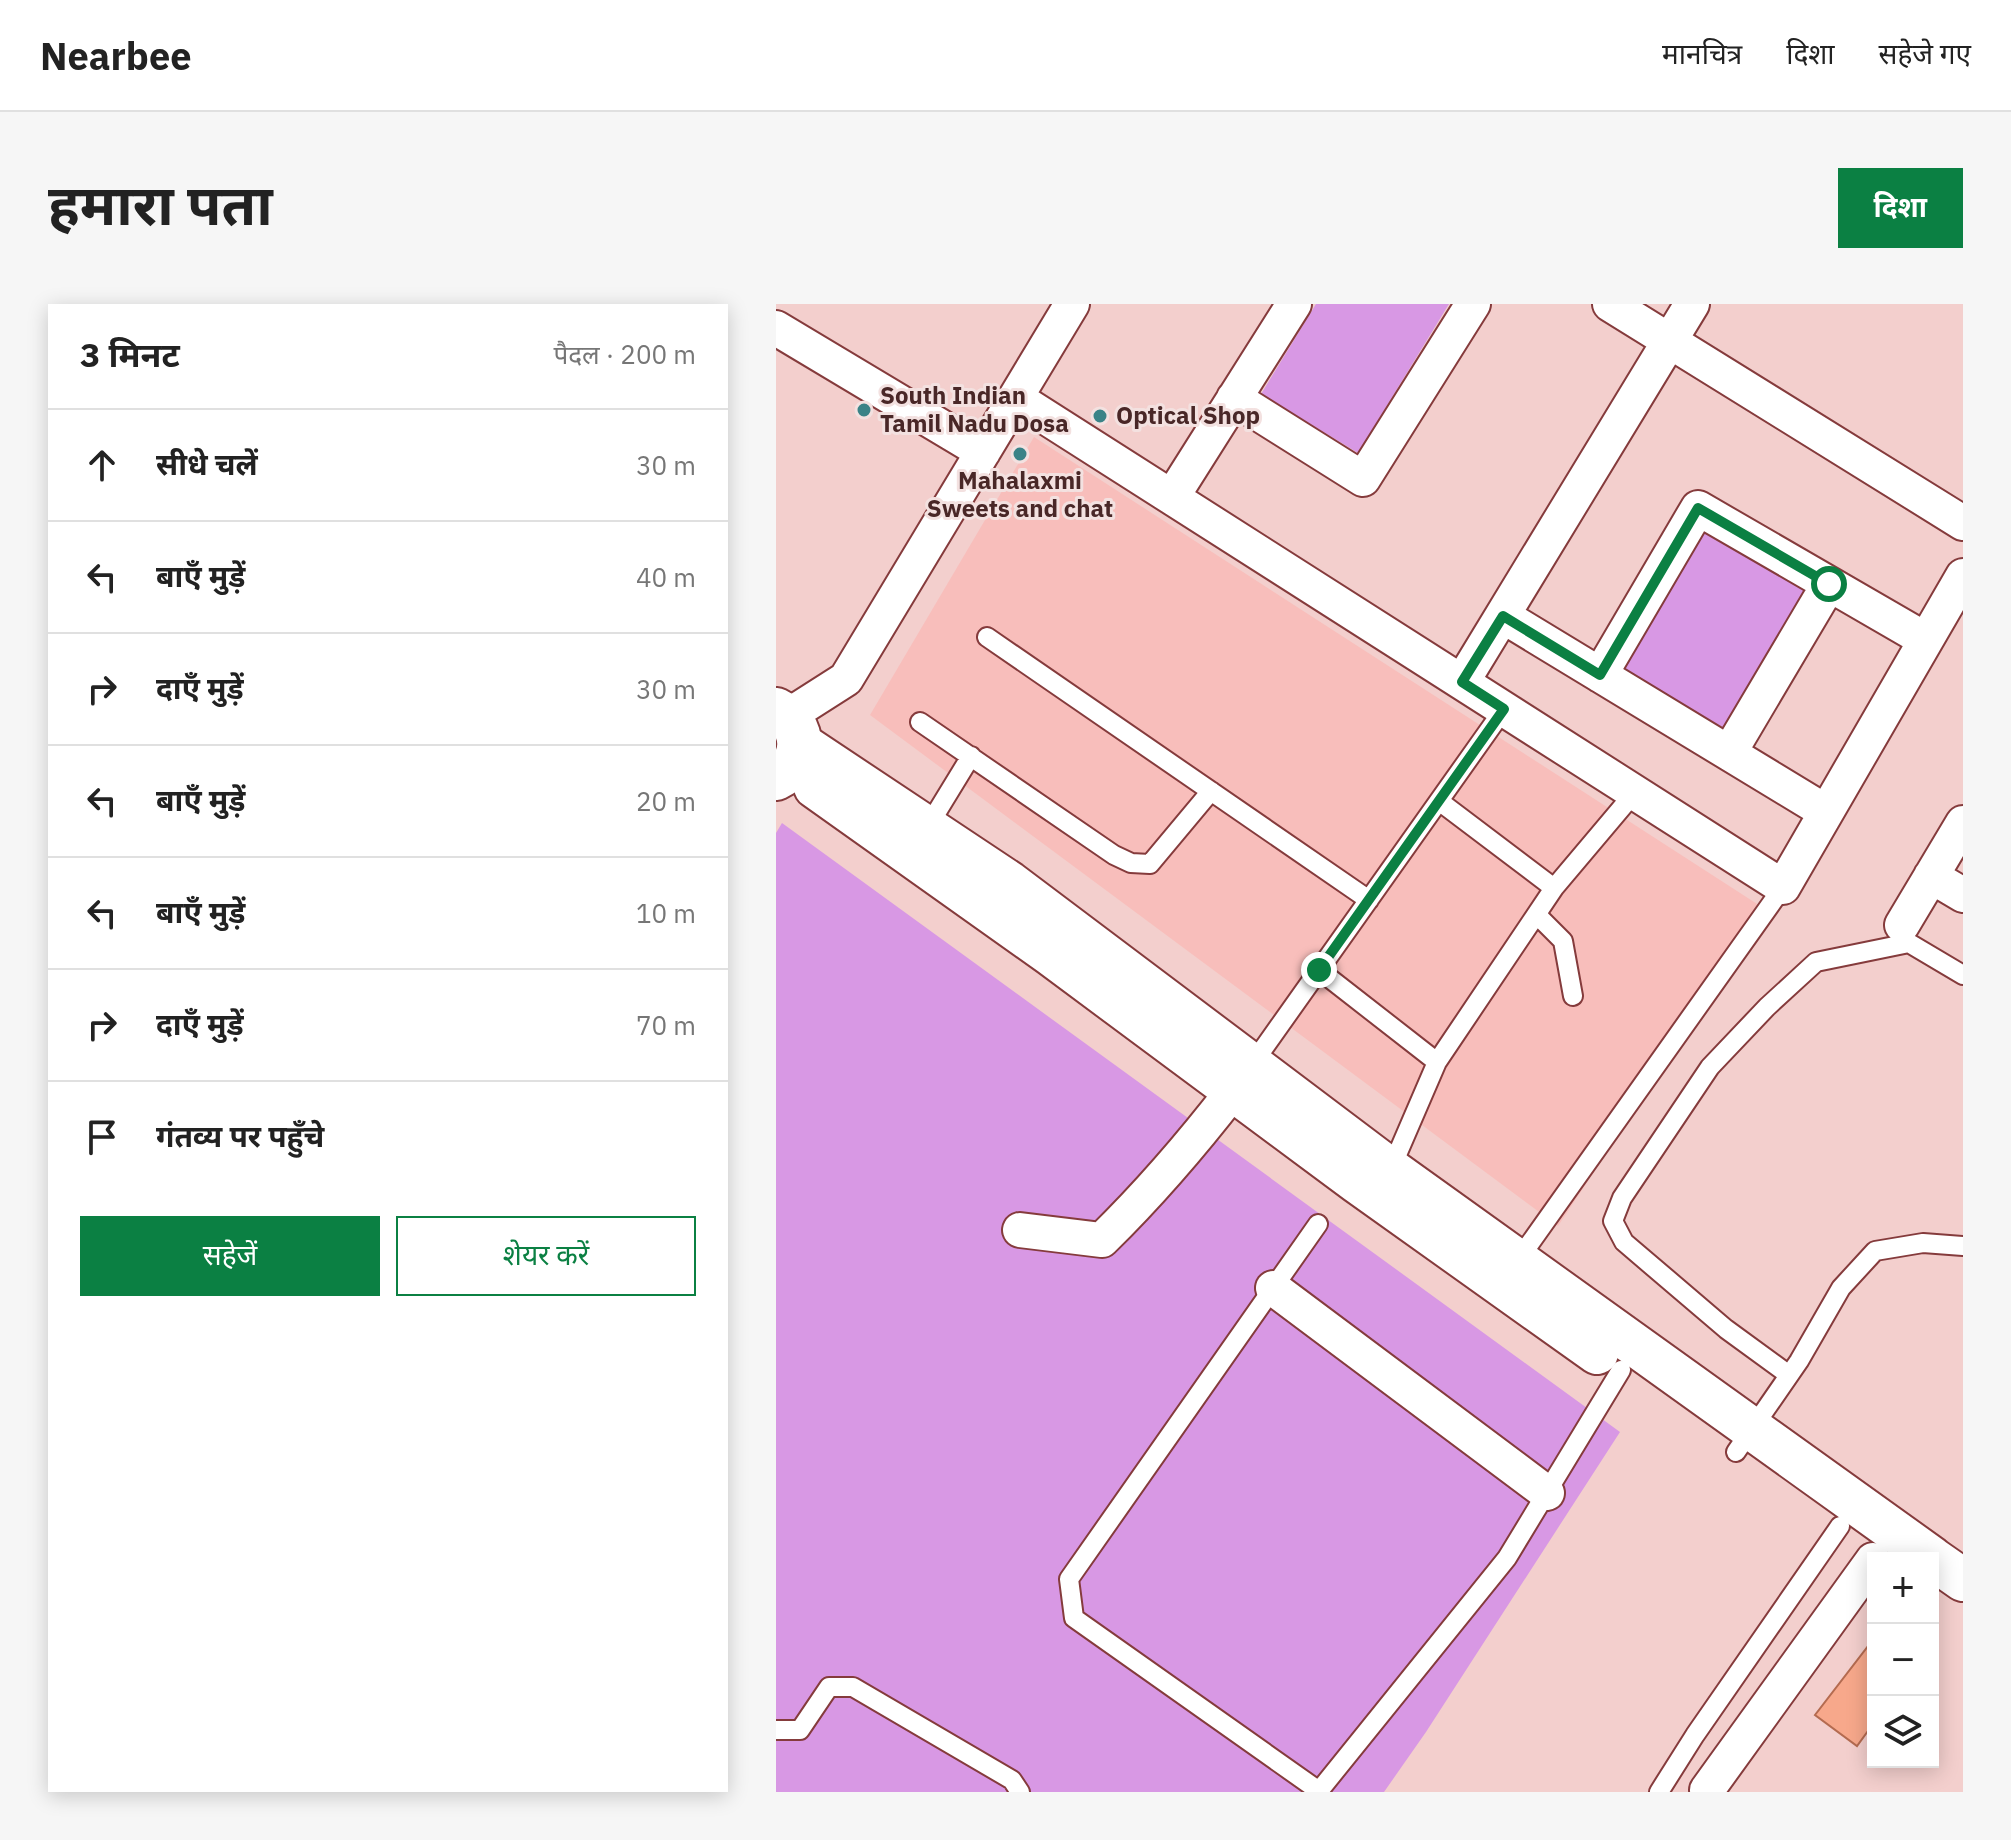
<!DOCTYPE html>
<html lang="hi">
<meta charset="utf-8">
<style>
body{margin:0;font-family:"IBM Plex Sans","Noto Sans Devanagari",sans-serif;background:#f6f6f6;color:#222}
.controls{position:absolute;right:24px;bottom:24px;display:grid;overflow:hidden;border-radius:0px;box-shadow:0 4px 20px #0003}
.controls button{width:72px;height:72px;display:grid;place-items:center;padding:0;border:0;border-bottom:2px solid #e0e0e0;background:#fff;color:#222;font:40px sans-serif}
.stop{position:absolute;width:24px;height:24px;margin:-18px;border:6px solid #0b8043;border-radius:50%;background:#fff}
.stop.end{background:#0b8043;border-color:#fff;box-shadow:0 2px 8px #0008}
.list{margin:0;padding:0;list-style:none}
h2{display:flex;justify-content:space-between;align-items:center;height:104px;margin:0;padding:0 32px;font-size:34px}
h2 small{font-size:26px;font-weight:400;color:#767676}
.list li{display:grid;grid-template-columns:52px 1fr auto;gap:24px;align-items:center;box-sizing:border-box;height:112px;padding:0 32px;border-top:2px solid #e0e0e0}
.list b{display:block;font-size:30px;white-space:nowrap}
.list em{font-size:26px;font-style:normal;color:#767676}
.actions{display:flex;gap:16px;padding:24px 32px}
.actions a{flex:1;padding:18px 0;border:2px solid #0b8043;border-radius:0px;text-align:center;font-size:28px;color:#0b8043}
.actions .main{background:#0b8043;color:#fff}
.icon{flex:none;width:44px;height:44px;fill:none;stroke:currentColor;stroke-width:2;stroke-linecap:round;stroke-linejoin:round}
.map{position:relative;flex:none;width:1187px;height:1488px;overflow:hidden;border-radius:0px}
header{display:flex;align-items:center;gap:48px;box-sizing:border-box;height:112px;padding:0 40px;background:#fff;border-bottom:2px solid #e0e0e0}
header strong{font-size:38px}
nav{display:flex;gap:44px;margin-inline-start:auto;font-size:28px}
.intro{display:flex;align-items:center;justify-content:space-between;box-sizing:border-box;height:192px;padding:0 48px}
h1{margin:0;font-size:56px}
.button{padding:20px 36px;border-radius:0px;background:#0b8043;color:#fff;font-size:28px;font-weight:700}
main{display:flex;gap:48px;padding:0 48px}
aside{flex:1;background:#fff;border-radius:0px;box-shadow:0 4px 20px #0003}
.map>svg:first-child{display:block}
</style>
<header>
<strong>Nearbee</strong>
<nav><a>मानचित्र</a><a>दिशा</a><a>सहेजे गए</a></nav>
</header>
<div class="intro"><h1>हमारा पता</h1><a class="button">दिशा</a></div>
<main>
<aside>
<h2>3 मिनट<small>पैदल · 200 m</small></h2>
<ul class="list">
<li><svg class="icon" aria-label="ahead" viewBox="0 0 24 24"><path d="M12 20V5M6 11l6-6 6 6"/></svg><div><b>सीधे चलें</b></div><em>30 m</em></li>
<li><svg class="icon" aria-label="left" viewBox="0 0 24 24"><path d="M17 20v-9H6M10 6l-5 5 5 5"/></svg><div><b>बाएँ मुड़ें</b></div><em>40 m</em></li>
<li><svg class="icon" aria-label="right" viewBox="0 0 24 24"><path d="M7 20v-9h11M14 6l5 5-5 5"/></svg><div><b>दाएँ मुड़ें</b></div><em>30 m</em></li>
<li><svg class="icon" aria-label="left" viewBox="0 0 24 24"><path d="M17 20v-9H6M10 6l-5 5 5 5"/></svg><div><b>बाएँ मुड़ें</b></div><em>20 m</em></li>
<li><svg class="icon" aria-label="left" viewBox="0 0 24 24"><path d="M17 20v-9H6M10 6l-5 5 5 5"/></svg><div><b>बाएँ मुड़ें</b></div><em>10 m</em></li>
<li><svg class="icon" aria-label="right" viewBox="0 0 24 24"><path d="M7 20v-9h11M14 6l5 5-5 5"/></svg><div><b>दाएँ मुड़ें</b></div><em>70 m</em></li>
<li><svg class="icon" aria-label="arrive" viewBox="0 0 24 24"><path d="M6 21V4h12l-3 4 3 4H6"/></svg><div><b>गंतव्य पर पहुँचे</b></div></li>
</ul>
<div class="actions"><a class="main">सहेजें</a><a>शेयर करें</a></div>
</aside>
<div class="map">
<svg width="1187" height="1488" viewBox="0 0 1187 1488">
<rect width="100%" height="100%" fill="#f3cfcd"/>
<path fill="#f8bebb" d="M258,133L992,607L782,922L94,411Z"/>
<path fill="#d898e4" d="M540,0H673L582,149L485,90Z
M929,221L1033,282L948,424L844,364Z
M6,519L844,1128L650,1428L608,1488H0V529Z"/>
<path fill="#f7a88b" stroke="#b46b50" stroke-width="2" d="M1096,1337L1097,1420L1081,1442L1039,1411Z"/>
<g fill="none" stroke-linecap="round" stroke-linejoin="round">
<defs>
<path id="service" d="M211,333L593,596
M144,418L338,551L355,559L374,560L435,487
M151,524L195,452
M778,584L859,488
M761,611L787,637L797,692
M543,666L661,758
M475,762L728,405
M614,867L661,758L778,584L663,497
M542,920L293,1275L298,1314L543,1487L731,1254L845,1066
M740,959L1007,583
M1013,1071L950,1025L848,938L837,917L846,894L934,763L991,703L1040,658L1133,639L1187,671
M960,1148L1023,1057L1065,984L1099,947L1147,939L1187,942
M0,1426H24L53,1383H77L236,1476L244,1488
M883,1488L919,1431L1064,1222"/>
<path id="minor" d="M834,0L1187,219
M0,24L207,148
M240,94L1007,583L1187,272
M458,94L587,175L697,0
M396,193L518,0
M727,312L1050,508
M824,371L922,204L1150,336
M686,378L916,0
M12,412L70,375L296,0
M953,449L1053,280
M1155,572L1187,591
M1126,621L1187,519
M244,926L326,936C374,889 416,840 457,787
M497,984L771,1189
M933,1488L931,1486L1097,1256"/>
<path id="tertiary" d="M25,440L234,579L615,866L1156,1254
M39,483L274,650L581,878L821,1049
M1157,1255L1187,1276"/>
<path id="secondary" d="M0,406C31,421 31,459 0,474"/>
</defs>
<use href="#service" stroke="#853b3c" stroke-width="22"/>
<use href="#minor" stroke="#853b3c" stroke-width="38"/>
<use href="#tertiary" stroke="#853b3c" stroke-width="46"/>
<use href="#secondary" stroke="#853b3c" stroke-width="48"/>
<use href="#service" stroke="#fff" stroke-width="18"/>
<use href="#minor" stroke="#fff" stroke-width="34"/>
<use href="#tertiary" stroke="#fff" stroke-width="42"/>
<use href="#secondary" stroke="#fff" stroke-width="44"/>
</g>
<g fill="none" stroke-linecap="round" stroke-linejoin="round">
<path stroke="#0b8043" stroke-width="10" d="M543,666L728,405L686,378L727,312L824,371L922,204L1053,280"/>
</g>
<g fill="#3a8387" stroke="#f3e1e0" stroke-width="3">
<circle cx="88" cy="106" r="8"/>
<circle cx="324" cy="112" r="8"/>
<circle cx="244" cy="150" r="8"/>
</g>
<g text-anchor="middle" stroke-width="6" stroke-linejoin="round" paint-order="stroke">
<g font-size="24" font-weight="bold" fill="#492727" stroke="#f3e1e0" text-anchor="start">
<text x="104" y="100">South Indian<tspan x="104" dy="28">Tamil Nadu Dosa</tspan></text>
<text x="340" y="120">Optical Shop</text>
<text x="244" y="185" text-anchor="middle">Mahalaxmi<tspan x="244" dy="28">Sweets and chat</tspan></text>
</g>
</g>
</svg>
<div class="controls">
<button>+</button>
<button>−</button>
<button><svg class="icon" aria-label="layers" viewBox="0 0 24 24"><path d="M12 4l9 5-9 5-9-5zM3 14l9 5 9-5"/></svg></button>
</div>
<div class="stop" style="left:1053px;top:280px"></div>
<div class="stop end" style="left:543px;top:666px"></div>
</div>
</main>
